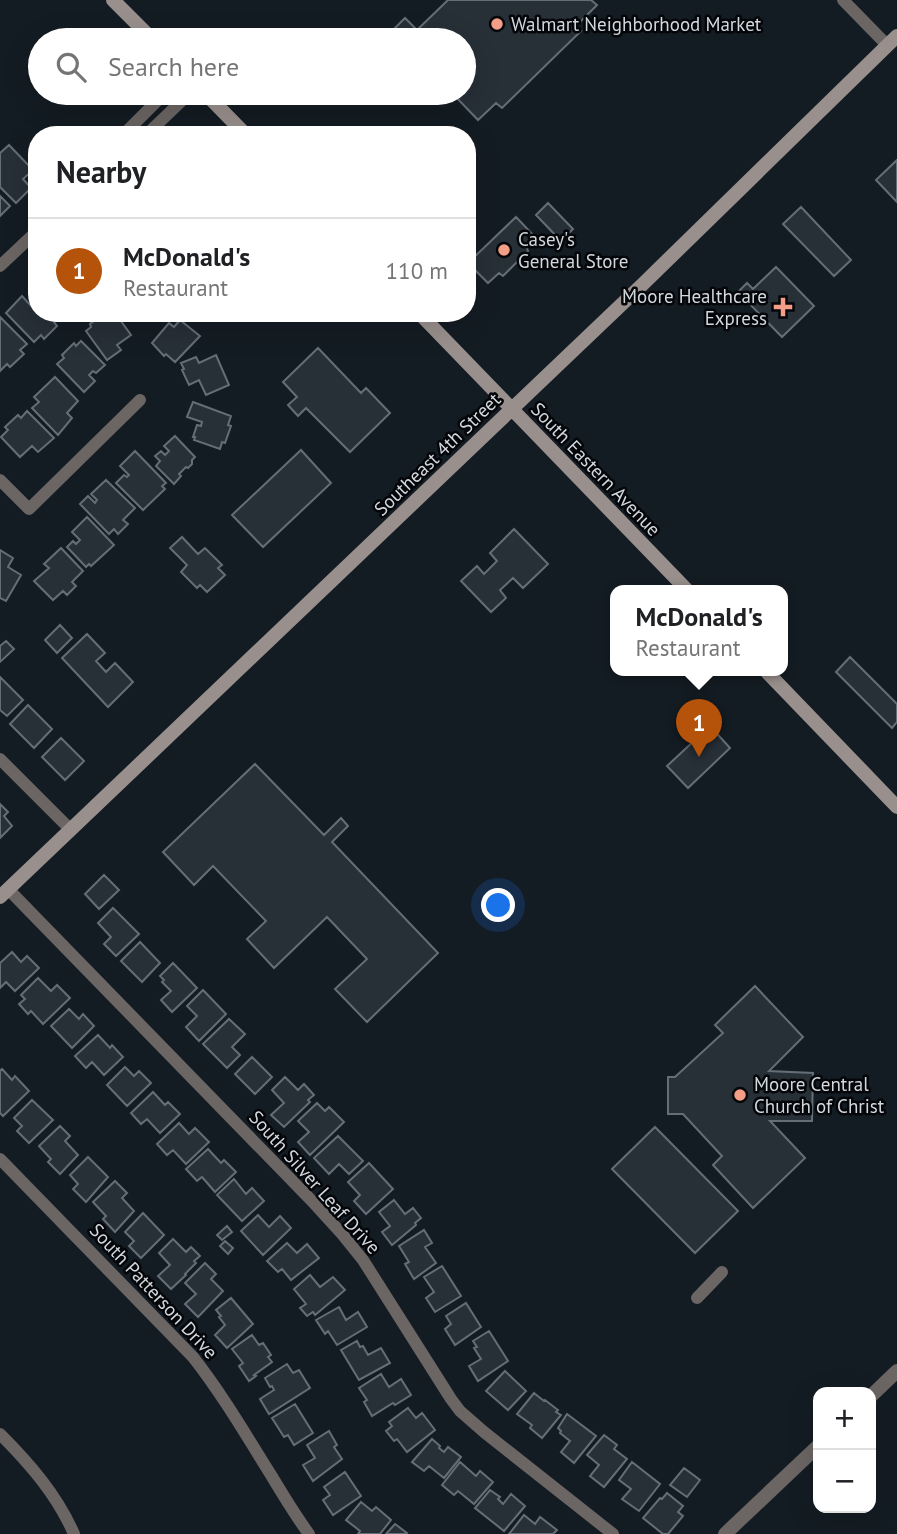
<!DOCTYPE html>
<meta charset="utf-8">
<style>
body{margin:0;font-family:"PT Sans",sans-serif;background:#f2f2f2;color:#202124}
.controls{position:absolute;right:21px;bottom:21px;display:grid;overflow:hidden;border-radius:14px;box-shadow:0 7px 28px #0002}
.controls button{width:63px;height:63px;display:grid;place-items:center;padding:0;border:0;border-bottom:2px solid #e0e0e0;background:#fff;color:#202124;font:35px sans-serif}
.you{position:absolute;left:499px;top:906px;width:24px;height:24px;margin:-18px;border:5px solid #fff;border-radius:50%;background:#1a73e8;box-shadow:0 0 0 10px #1a73e833}
.badge{display:grid;place-items:center;width:46px;height:46px;border-radius:50%;background:#b45309;color:#fff;font-size:23px;font-weight:700}
.pin{position:absolute;translate:-50% -58px;filter:drop-shadow(0 2px 4px #0008)}
.pin::after{content:'';position:absolute;top:37px;width:24px;height:21px;background:inherit;clip-path:polygon(0 0,100% 0,50% 100%)}
.popup{position:absolute;left:610px;top:585px;width:178px;height:91px;box-sizing:border-box;display:grid;place-content:center;border-radius:14px;background:#fff;filter:drop-shadow(0 2px 5px #0005);font-size:23px;white-space:nowrap;color:#757577}
.popup b{font-size:26px;color:#202124}
.popup::after{content:'';position:absolute;left:50%;top:100%;margin-left:-14px;border:14px solid transparent;border-top-color:#fff}
.list{margin:0;padding:0;list-style:none}
h2{display:flex;justify-content:space-between;align-items:center;height:91px;margin:0;padding:0 28px;font-size:30px}
h2 small{font-size:23px;font-weight:400;color:#757577}
.list li{display:grid;grid-template-columns:46px 1fr auto;gap:21px;align-items:center;box-sizing:border-box;height:105px;padding:0 28px;border-top:2px solid #e0e0e0}
.list b{display:block;font-size:26px;white-space:nowrap}
.list p{margin:0;font-size:23px;white-space:nowrap;color:#757577}
.list em{font-size:23px;font-style:normal;color:#757577}
.icon{flex:none;width:38px;height:38px;fill:none;stroke:currentColor;stroke-width:2;stroke-linecap:round;stroke-linejoin:round}
.map{position:relative;flex:none;width:897px;height:1534px;overflow:hidden}
.search{position:absolute;background:#fff;box-shadow:0 7px 28px #0002;left:28px;top:28px;width:448px;height:77px;display:flex;align-items:center;gap:18px;box-sizing:border-box;padding:0 24px;border-radius:38px;color:#757577;font-size:26px}
.panel{position:absolute;background:#fff;box-shadow:0 7px 28px #0002;left:28px;top:126px;width:448px;height:196px;border-radius:28px}
.map>svg:first-child{display:block}
</style>
<div class="map">
<svg width="897" height="1534" viewBox="0 0 897 1534">
<rect width="100%" height="100%" fill="#141c23"/>
<path fill="#272f37" stroke="#656e77" stroke-width="2" d="M448,0H591L597,5L576,26L581,31L502,108L496,103L478,120L452,93H464V40H401L392,31L405,18L417,30Z
M9,145L33,170L23,179L31,188L16,203L0,187V153Z
M897,160V202L876,180Z
M0,196L10,206L0,216Z
M548,203L573,229L561,241L536,215Z
M801,207L851,260L834,276L783,224Z
M516,217L535,237L526,246L528,251L503,276L499,273L488,283L468,263Z
M776,267L814,306L782,337L738,292L747,283L753,289Z
M22,296L32,307L34,305L33,304L37,300V313H55L59,317L54,322L57,326L44,339L41,335L34,342L6,313Z
M105,313L108,315L115,313L131,335L117,345L121,350L107,360L86,331L91,327L90,324Z
M0,317L27,344L20,350L24,354L10,367L7,364L0,371Z
M180,320L200,336L175,362L166,354L164,356L152,343L169,323L174,327Z
M81,341L105,365L96,373L93,371L89,375L95,381L84,392L57,364L64,358L62,355L74,343L76,346Z
M318,348L361,393L366,388L390,413L350,452L306,408L298,416L288,405L297,397L283,382Z
M216,355L229,385L206,395L199,380L189,385L182,370L184,369L181,363L196,357L199,363Z
M55,377L78,401L67,413L72,418L58,435L32,408L39,402L34,397Z
M193,402L231,416L228,425L231,426L225,443L222,442L220,449L194,440L195,437H193L197,425L201,426L202,422L187,417Z
M27,411L54,438L38,452L32,446L20,457L1,437L8,430L5,427L18,415L21,418Z
M175,436L195,457L192,460V464L188,468L186,467L179,474L181,476L174,484L156,466L160,461L155,456L161,451L165,455L169,451L164,446Z
M301,450L331,483L263,547L232,515Z
M135,451L166,483L162,486L165,489L143,510L116,483L124,475L127,477L129,475L120,466Z
M106,480L135,508L123,520L128,524L118,534L114,529L109,534L80,504L88,496L95,503L97,500L91,494Z
M87,517L114,545L91,566L89,564L86,567L67,547L73,541L76,544L80,540L72,532Z
M514,529L548,564L523,588L513,578L500,590L506,598L491,612L461,581L477,566L484,574L497,561L490,553Z
M182,537L198,554L205,548L222,565L218,568L225,575L207,592L200,585L197,588L181,572L187,565L170,548Z
M61,548L83,571L72,582L76,586L67,595L63,591L53,600L34,581L49,568L44,564Z
M0,550L13,558L8,567L21,575L6,601L0,598Z
M60,625L72,638L57,653L45,640Z
M87,634L105,653L96,661L106,672L115,663L133,682L108,707L62,658Z
M6,641L14,649L0,662V646Z
M850,657L897,704V722L892,728L836,672Z
M0,677L23,700L7,716L0,710Z
M28,705L52,729L34,748L10,724Z
M710,726L730,748L688,788L667,766Z
M61,738L84,761L65,780L42,757Z
M255,764L324,835L341,818L348,826L332,842L438,953L367,1022L335,989L367,959L327,917L274,968L247,939L266,921L213,866L194,885L163,852Z
M0,804L8,812L4,816L12,826L0,838Z
M104,875L119,890L99,909L85,894Z
M113,908L139,934L116,956L104,944L111,937L98,923Z
M140,942L160,963L142,982L121,961Z
M12,952L21,962L27,956L39,968L15,991L6,982L0,988V963Z
M173,963L197,988L172,1012L161,1000L171,991L162,982L164,980L160,976Z
M38,978L51,991L57,985L70,998L43,1024L31,1011L28,1014L19,1004L25,999L21,995Z
M755,986L803,1037L769,1071L813,1073L812,1121H770L805,1158L753,1208L713,1165L722,1156L683,1114H668V1077H675L723,1033L715,1025Z
M203,990L226,1014L199,1041L186,1027L197,1016L187,1006Z
M69,1009L79,1019L83,1014L94,1026L72,1048L51,1026Z
M229,1019L245,1034L232,1047L240,1055L227,1068L203,1044Z
M98,1035L110,1048L112,1045L123,1057L104,1075L92,1062L86,1068L75,1056Z
M252,1057L272,1077L255,1094L235,1074Z
M125,1067L134,1076L139,1071L151,1083L127,1106L107,1085Z
M2,1069L12,1080L15,1076L29,1091L3,1116L0,1113V1071Z
M285,1077L298,1090L304,1084L314,1095L308,1100L310,1102L284,1127L271,1115L284,1103L272,1090Z
M153,1092L165,1105L168,1102L180,1114L160,1133L147,1119L141,1124L131,1113Z
M32,1100L53,1120L29,1143L17,1131L22,1126L14,1118Z
M317,1103L325,1111L329,1107L344,1122L310,1155L298,1142L309,1132L298,1121Z
M179,1123L189,1134L195,1128L209,1142L186,1164L173,1150L167,1155L157,1144Z
M60,1126L70,1136L65,1141L78,1155L60,1174L48,1162L51,1159L39,1146Z
M655,1127L738,1211L695,1253L612,1169Z
M338,1136L363,1161L349,1174L339,1164L329,1174L314,1158Z
M208,1149L221,1163L224,1160L236,1172L215,1192L202,1177L197,1181L186,1169Z
M88,1157L108,1177L86,1202L73,1189L78,1184L70,1175Z
M369,1163L393,1189L366,1214L354,1201L360,1195L348,1182Z
M234,1179L246,1194L252,1188L264,1201L242,1221L217,1195Z
M115,1181L127,1193L122,1198L134,1211L115,1232L103,1219L106,1216L93,1202Z
M394,1200L405,1214L413,1208L421,1218L415,1223L416,1225L392,1245L382,1232L390,1226L379,1212Z
M143,1213L164,1235L141,1258L129,1246L134,1241L125,1232Z
M258,1215L269,1227L280,1216L291,1228L263,1255L241,1231Z
M227,1226L232,1232L222,1240L217,1235Z
M424,1230L432,1243L425,1247L436,1263L414,1279L405,1264L409,1262L399,1246Z
M173,1239L186,1252L191,1247L200,1256L194,1261L196,1263L185,1274L186,1275L171,1289L158,1276L170,1265L159,1253Z
M225,1241L233,1248L228,1254L220,1246Z
M287,1243L297,1253L307,1244L319,1258L291,1280L282,1269L278,1272L267,1261Z
M205,1263L216,1274L211,1279L223,1291L198,1317L185,1304L196,1294L185,1283Z
M442,1266L461,1296L435,1312L426,1298L434,1292L424,1277Z
M310,1275L320,1287L333,1277L345,1290L315,1315L313,1312L307,1316L300,1308L306,1304L294,1289Z
M231,1298L253,1324L227,1348L215,1335L225,1325L219,1317L221,1316L216,1310Z
M466,1303L481,1327L455,1345L445,1329L451,1324L446,1316Z
M339,1307L346,1320L358,1312L367,1327L337,1345L328,1331L325,1334L316,1320Z
M489,1331L508,1361L478,1381L469,1366L481,1359L474,1348L477,1347L473,1341Z
M252,1335L259,1345L263,1343L271,1355L268,1357L272,1362L254,1375L256,1376L249,1381L239,1366L243,1363L232,1349Z
M357,1341L360,1347L363,1346L368,1355L381,1348L390,1363L359,1380L341,1350Z
M287,1364L293,1373L299,1370L310,1388L269,1414L260,1399L274,1390L272,1386L270,1387L265,1378Z
M505,1371L526,1391L508,1410L486,1391Z
M381,1374L389,1387L401,1379L411,1395L395,1405L393,1403L372,1416L364,1402L367,1400L359,1388Z
M534,1393L544,1401L545,1400L558,1410L556,1412L561,1415L542,1438L530,1428L532,1425L517,1414Z
M295,1404L313,1433L294,1445L288,1435L284,1437L272,1418Z
M408,1408L416,1418L422,1413L435,1430L407,1452L397,1439L394,1441L386,1431L392,1426L389,1422Z
M567,1414L596,1436L574,1463L561,1452L570,1441L560,1433L561,1431L558,1428Z
M329,1431L337,1445L334,1447L342,1459L313,1481L303,1465L315,1458L307,1445Z
M604,1435L617,1445L614,1449L627,1459L604,1487L590,1476L599,1465L587,1455Z
M432,1439L440,1446L439,1448L444,1452L448,1447L461,1457L444,1478L429,1466L424,1471L412,1462Z
M460,1462L476,1476L480,1471L493,1482L474,1504L458,1491L454,1495L442,1485Z
M632,1462L660,1484L639,1511L622,1499L631,1489L619,1480Z
M684,1468L700,1480L687,1497L670,1485Z
M345,1472L361,1496L333,1515L323,1500L330,1495L324,1487Z
M490,1490L500,1497L498,1499L503,1504L511,1494L525,1506L504,1531L475,1508Z
M667,1493L683,1506L678,1512L683,1516L668,1534H663L643,1518L660,1498L662,1499Z
M361,1502L372,1511L376,1507L391,1520L380,1534H358L360,1531L346,1520Z
M524,1515L535,1524L540,1517L557,1530L553,1534H509Z
M395,1524L407,1533L406,1534H386Z"/>
<g fill="none" stroke-linecap="round" stroke-linejoin="round">
<path stroke="#6b6563" stroke-width="12" d="M843,0L887,45
M123,135L165,93
M146,135L190,93
M0,266L37,231
M0,480L29,509L140,400
M0,759L71,830
M8,889L311,1200L342,1234L363,1260L451,1399L460,1411L484,1432L613,1534
M0,1159L193,1357C222,1394 246,1435 271,1475C283,1495 295,1515 309,1534
M697,1298L722,1272
M0,1434C30,1464 57,1495 74,1534"/>
<path stroke="#6b6563" stroke-width="14" d="M871,1396L897,1371
M725,1534L818,1446"/>
<path stroke="#99908d" stroke-width="14" d="M113,0L153,40
M205,93L246,135
M419,313L688,591
M766,671L897,807
M0,897L643,284L897,36"/>
</g>
<g fill="#f49e88" stroke="#040609" stroke-width="2.5">
<circle cx="497" cy="24" r="7"/>
<circle cx="504" cy="250" r="7"/>
<path d="M779.5 296.5h7v7h7v7h-7v7h-7v-7h-7v-7h7z"/>
<circle cx="740" cy="1095" r="7"/>
</g>
<g text-anchor="middle" stroke-width="5" stroke-linejoin="round" paint-order="stroke">
<g font-size="19" fill="#d3d8dd" stroke="#040609" text-anchor="start">
<text x="511" y="31">Walmart Neighborhood Market</text>
<text x="518" y="246">Casey's<tspan x="518" dy="22">General Store</tspan></text>
<text x="767" y="303" text-anchor="end">Moore Healthcare<tspan x="767" dy="22">Express</tspan></text>
<text x="754" y="1091">Moore Central<tspan x="754" dy="22">Church of Christ</tspan></text>
</g>
<g font-size="19" fill="#d3d8dd" stroke="#040609">
<text transform="translate(437 454) rotate(-44)" y="7">Southeast 4th Street</text>
<text transform="translate(596 469) rotate(46)" y="7">South Eastern Avenue</text>
<text transform="translate(315 1182) rotate(48)" y="7">South Silver Leaf Drive</text>
<text transform="translate(154 1291) rotate(47)" y="7">South Patterson Drive</text>
</g>
</g>
</svg>
<div class="controls">
<button>+</button>
<button>−</button>
</div>
<div class="you"></div>
<div class="pin badge" style="left:699px;top:757px">1</div>
<div class="popup"><b>McDonald's</b>Restaurant</div>
<div class="search"><svg class="icon" aria-label="search" viewBox="0 0 24 24"><circle cx="10" cy="10" r="6"/><path d="M15 15l6 6"/></svg>Search here</div>
<section class="panel">
<h2>Nearby<small></small></h2>
<ul class="list">
<li><span class="badge">1</span><div><b>McDonald's</b><p>Restaurant</p></div><em>110 m</em></li>
</ul>
</section>
</div>
